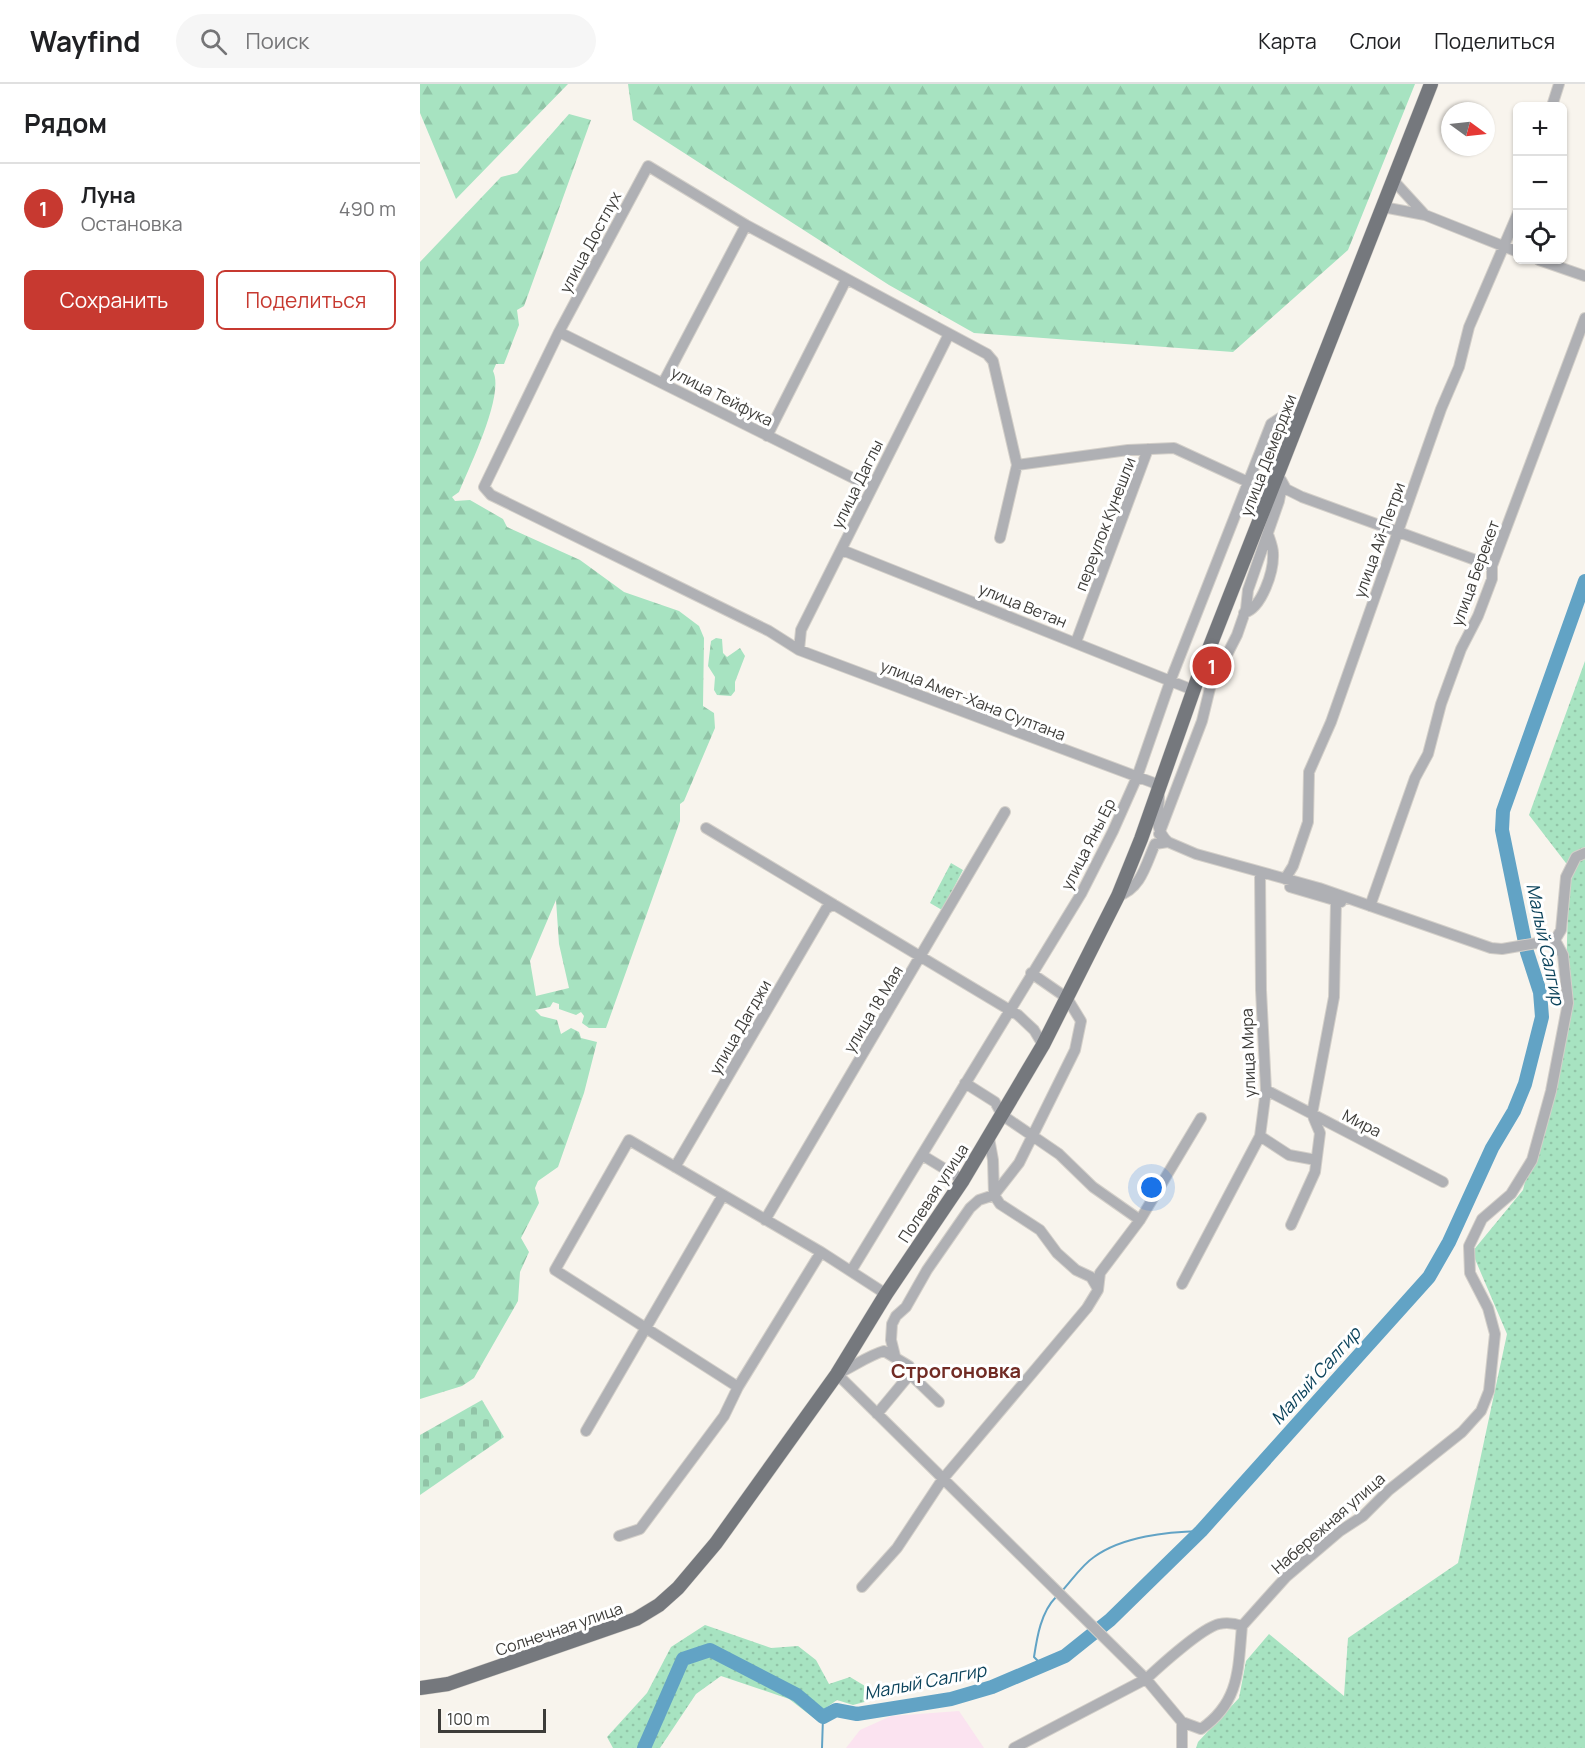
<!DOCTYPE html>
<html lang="ru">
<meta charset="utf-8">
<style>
body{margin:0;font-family:Manrope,sans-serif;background:#f6f6f6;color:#202124}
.controls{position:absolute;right:18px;top:18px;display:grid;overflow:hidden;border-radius:9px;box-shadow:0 2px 4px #0004}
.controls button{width:54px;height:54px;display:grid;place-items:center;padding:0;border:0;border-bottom:2px solid #e0e0e0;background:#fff;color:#202124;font:30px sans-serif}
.compass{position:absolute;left:1021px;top:18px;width:54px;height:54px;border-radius:50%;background:#fff;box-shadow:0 2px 4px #0004;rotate:105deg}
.scale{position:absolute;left:18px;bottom:15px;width:108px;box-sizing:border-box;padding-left:6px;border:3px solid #3d3c39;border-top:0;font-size:16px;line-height:21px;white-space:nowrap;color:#3d3c39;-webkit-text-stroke:4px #fff;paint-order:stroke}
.you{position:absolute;left:732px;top:1104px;width:21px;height:21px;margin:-15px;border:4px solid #fff;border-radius:50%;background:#1a73e8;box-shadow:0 0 0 9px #1a73e833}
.badge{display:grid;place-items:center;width:39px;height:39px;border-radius:50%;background:#c73930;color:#fff;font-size:20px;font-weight:700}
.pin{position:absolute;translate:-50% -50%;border:3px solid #fff;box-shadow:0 2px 6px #0006}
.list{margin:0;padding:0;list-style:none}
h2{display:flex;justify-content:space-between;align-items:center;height:78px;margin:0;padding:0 24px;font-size:26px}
h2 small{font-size:20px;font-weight:400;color:#757577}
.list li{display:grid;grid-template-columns:39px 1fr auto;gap:18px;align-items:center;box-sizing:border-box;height:90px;padding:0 24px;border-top:2px solid #e0e0e0}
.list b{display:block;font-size:22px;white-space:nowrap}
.list p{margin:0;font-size:20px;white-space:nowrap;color:#757577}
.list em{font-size:20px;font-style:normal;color:#757577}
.actions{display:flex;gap:12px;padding:18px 24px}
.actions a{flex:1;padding:14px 0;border:2px solid #c73930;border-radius:9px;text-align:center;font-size:21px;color:#c73930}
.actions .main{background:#c73930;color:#fff}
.icon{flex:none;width:33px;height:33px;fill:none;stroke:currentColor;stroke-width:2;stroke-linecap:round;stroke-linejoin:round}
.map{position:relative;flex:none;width:1165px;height:1664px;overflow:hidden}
header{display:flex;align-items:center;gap:36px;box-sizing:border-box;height:84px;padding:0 30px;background:#fff;border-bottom:2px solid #e0e0e0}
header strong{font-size:28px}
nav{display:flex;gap:33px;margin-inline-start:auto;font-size:21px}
.search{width:420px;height:54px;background:#f6f6f6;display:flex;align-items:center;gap:15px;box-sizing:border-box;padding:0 21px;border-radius:33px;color:#757577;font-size:22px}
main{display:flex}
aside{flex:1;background:#fff}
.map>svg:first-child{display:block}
</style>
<header>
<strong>Wayfind</strong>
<div class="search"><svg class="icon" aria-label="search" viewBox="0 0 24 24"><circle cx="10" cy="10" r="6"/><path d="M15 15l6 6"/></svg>Поиск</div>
<nav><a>Карта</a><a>Слои</a><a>Поделиться</a></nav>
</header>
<main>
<aside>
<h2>Рядом<small></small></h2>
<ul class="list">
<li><span class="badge">1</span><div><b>Луна</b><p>Остановка</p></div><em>490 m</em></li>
</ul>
<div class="actions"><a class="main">Сохранить</a><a>Поделиться</a></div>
</aside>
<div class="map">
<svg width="1165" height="1664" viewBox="0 0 1165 1664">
<defs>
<pattern id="green-dots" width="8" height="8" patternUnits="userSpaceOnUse" patternTransform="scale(1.5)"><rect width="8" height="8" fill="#a7e3c1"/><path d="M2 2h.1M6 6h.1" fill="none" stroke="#91c4a7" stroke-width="1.8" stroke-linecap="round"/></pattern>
<pattern id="forest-firs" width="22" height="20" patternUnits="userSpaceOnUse" patternTransform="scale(1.5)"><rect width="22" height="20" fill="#a7e3c1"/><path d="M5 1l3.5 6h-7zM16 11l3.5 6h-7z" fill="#91c4a7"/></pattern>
<pattern id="cemetery-stones" width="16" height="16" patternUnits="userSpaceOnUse" patternTransform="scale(1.5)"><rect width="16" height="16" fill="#a7e3c1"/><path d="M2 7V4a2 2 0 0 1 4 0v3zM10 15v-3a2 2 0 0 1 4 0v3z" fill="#91c4a7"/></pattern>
</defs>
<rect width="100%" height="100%" fill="#f8f4ed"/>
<path fill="#fbe3f0" d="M539,1627L564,1664H426L440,1646L471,1632Z"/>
<path fill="url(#green-dots)" d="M1165,577V1664H776L778,1658L819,1614L826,1577L849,1550L924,1612L928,1554L1038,1479L1087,1250L1052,1168L1103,1106L1145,932L1149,783L1109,731Z
M531,779L543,786L522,826L510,819Z
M285,1541L351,1564L378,1562L396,1576L409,1600L430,1593L450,1605L448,1617L433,1621L417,1616L407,1623L399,1638L369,1615L301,1592L276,1610L240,1664H193L187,1653L227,1609L251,1563Z"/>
<path fill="url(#forest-firs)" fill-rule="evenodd" d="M0,0H148L36,115L0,29Z
M208,0H995L928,166L813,268L554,249L469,201L213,36Z
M149,30L171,36L104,222L97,226L99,241L84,280H76L73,287C85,311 49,383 39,408L32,413L35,417L50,416L83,435L87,443L160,476L204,508L259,527L279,542L284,554L283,622L294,629L295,644L264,717L260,720V737L186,944H169L162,939L164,932L161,928L156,931L139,925V920L133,918L130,923L115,926L121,932L137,936L141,950L151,944L159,948L161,954L177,958L164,1009L138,1083L118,1097L115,1104L119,1119L101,1154L109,1168L100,1188L98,1217L54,1294L42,1302L0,1315V178L81,93L97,89ZM136,816L139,860L149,904L116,912L110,877Z
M296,554L302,555L303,569L307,573L320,564L325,572L315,598V607L311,612L297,611L294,606L295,593L288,582L291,557Z"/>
<path fill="url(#cemetery-stones)" d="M62,1316L84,1353L0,1411V1351Z"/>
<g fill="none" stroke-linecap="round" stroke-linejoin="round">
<path stroke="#62a3c5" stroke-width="2" d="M642,1507C652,1496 662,1481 674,1473C703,1452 747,1448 781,1447
M623,1582L614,1573C617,1553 621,1528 636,1513
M402,1664L403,1633"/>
<path stroke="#62a3c5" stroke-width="14" d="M224,1664L263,1575L290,1566L377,1611L403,1633L416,1626L437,1630L531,1615L572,1603L645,1572L690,1536L781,1447L1009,1193L1029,1158L1072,1064L1094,1027L1105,1000L1122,933L1120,908L1107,868L1082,746L1083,727L1165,497"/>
<defs>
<path id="minor" d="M1132,22L1139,0
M973,96L1005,131
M963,123L1005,131L1098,168
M1119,176L1165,192
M139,248L451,403
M243,299L326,141
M347,352L426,196
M597,381L708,366L754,364L852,409
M861,396L866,405L882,413L1072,482
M580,454L597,381L573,277L567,270L326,141L228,82L139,248L64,403L71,411L349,547L379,566L734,699C748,714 726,738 748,758
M422,466L773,606
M824,529C842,524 854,487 853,469C853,463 850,456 848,450
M656,558L728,365
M379,566L381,546L529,250
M286,744L598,931L614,946L623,961
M739,750L782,637L790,604L817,551L826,525L828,506L859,417L862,401
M865,795L873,782L888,738L889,688L911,638L1021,325L1039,283L1049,243L1098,129
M870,803L921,818
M698,812C721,805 726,780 735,760L748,758L776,770L899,804L1071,864L1082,865L1135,856
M950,822L995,694L1008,670L1021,620L1041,565L1058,532L1072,495V482L1165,234
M1135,856L1141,846L1146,793L1156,773L1165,769
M545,999L575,1018L582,1031L639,1070L673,1103L720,1136
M846,1006L1023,1098
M840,1052L869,1071L896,1076
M569,1054L573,1076L574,1111L580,1120L620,1146L637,1169L656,1186L671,1193L678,1205
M502,1071L543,1096
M255,1083L406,825L413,820
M345,1136L585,728
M871,1141L895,1088L900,1049L892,1030L914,913L916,818
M401,1168L318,1303L135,1186L209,1056L401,1168L466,1210
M431,1187L661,810L693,747L717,693L751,595L851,340L860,334L869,336L875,342
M762,1200L840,1052L846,1006L841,906L840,789
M475,1272L471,1256L472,1240L476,1232L486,1223L507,1186L550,1124L559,1116L574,1111L599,1079L655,966L661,937L647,914L611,889
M519,1318L493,1293L489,1282L464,1267C447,1272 433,1283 417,1290L726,1595L762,1638V1664
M457,1330L491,1289
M166,1347L303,1111
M199,1452L220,1445L304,1332L318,1303
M442,1503L477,1464L522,1396L667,1224L678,1206L680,1189L720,1136L781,1034
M762,1638L781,1645C820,1618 818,1585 822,1542
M594,1664L726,1595C740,1582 782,1544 799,1540C808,1538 814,1539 822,1542L866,1493L920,1447L943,1432L969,1406L1042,1348L1061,1327L1069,1307L1075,1250L1068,1224L1050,1189L1049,1162L1062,1135L1091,1110L1112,1076L1131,1007L1148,919L1143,871L1135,856"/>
<path id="major" d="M0,1604L28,1600L216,1535L239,1521L258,1504L296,1459L417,1290L466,1210L543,1096L623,961L698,812L721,755L781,585L1011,0"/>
</defs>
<use href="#minor" stroke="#d3cfc9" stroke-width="12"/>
<use href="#major" stroke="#d3cfc9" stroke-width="15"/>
<use href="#minor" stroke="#afb0b4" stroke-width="10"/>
<use href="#major" stroke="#75787d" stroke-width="14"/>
</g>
<g text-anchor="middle" stroke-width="6" stroke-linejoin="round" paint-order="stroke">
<g font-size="16" fill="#3d3c39" stroke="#fff">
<text transform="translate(170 158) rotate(-62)" y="6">улица Достлух</text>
<text transform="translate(302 312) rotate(27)" y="6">улица Тейфука</text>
<text transform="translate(848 371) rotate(-69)" y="6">улица Демерджи</text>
<text transform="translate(437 400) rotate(-64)" y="6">улица Даглы</text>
<text transform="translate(685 440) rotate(-69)" y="6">переулок Кунешли</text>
<text transform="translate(959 456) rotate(-70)" y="6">улица Ай-Петри</text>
<text transform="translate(1055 489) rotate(-70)" y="6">улица Берекет</text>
<text transform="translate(603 521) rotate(22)" y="6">улица Ветан</text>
<text transform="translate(553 616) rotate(21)" y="6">улица Амет-Хана Султана</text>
<text transform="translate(668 760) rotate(-63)" y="6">улица Яны Ер</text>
<text transform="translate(453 925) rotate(-59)" y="6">улица 18 Мая</text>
<text transform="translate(320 943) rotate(-60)" y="6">улица Дагджи</text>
<text transform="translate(828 969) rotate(-92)" y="6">улица Мира</text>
<text transform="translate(942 1039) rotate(27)" y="6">Мира</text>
<text transform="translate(513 1109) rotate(-57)" y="6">Полевая улица</text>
<text transform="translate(908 1439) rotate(-41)" y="6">Набережная улица</text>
<text transform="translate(139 1545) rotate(-19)" y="6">Солнечная улица</text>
</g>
<g font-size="18" font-style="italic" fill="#0d445c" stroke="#fff">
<text transform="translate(1125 860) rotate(78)" y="6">Малый Салгир</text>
<text transform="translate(896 1292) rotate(-48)" y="6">Малый Салгир</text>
<text transform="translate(505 1598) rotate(-11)" y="6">Малый Салгир</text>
</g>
<g font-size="20" font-weight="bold" fill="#712b24" stroke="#fff">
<text x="536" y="1294">Строгоновка</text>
</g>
</g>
</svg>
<div class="controls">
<button>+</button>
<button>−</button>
<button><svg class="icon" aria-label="locate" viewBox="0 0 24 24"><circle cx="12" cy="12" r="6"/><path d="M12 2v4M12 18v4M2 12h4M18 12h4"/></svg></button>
</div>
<svg class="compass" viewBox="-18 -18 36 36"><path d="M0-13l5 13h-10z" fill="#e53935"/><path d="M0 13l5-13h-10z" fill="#757577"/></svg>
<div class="scale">100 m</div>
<div class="you"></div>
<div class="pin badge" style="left:792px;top:582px">1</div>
</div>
</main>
